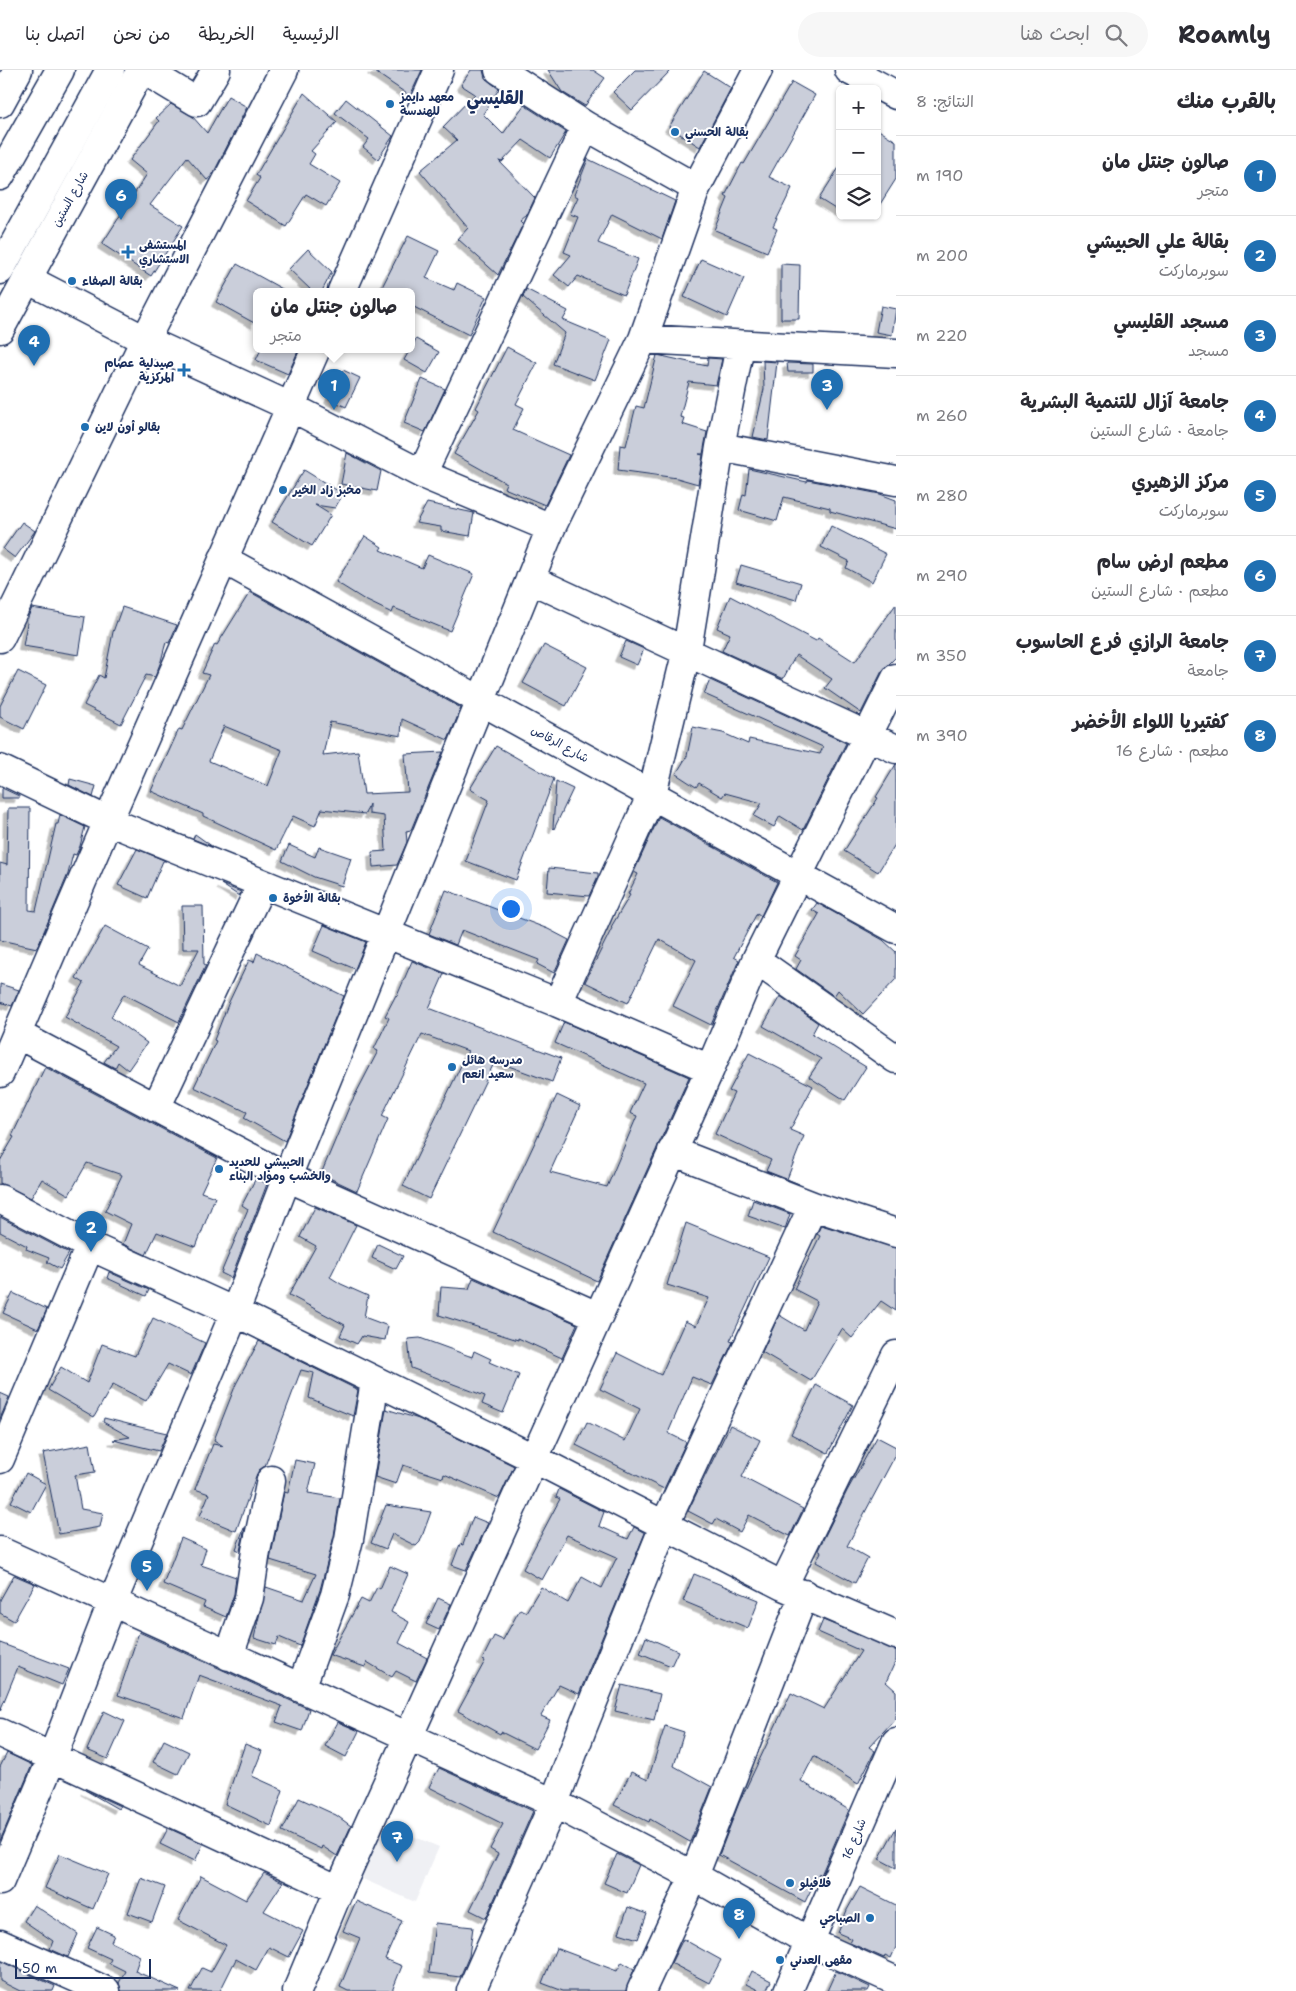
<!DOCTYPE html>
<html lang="ar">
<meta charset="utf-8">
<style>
body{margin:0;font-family:"Shantell Sans","Playpen Sans Arabic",sans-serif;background:#f7f7f7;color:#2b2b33;direction:rtl}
.controls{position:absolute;right:15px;top:15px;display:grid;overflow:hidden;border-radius:8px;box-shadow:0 1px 4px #0004}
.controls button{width:45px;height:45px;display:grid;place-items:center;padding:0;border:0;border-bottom:1px solid #e1e1e2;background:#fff;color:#2b2b33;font:25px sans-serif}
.scale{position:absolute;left:15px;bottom:12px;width:136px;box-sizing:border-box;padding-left:5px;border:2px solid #1b2f5e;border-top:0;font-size:14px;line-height:18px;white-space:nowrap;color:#1b2f5e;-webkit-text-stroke:4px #fff;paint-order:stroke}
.you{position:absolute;left:510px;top:838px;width:18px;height:18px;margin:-12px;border:4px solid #fff;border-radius:50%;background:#1a73e8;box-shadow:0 0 0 8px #1a73e833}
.badge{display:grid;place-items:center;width:32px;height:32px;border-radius:50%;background:#1f6fb2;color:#fff;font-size:16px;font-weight:700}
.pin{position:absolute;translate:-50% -41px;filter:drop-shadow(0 1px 2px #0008)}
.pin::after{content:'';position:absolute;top:26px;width:18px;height:15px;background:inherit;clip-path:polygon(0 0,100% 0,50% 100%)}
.popup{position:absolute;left:253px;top:218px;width:162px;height:65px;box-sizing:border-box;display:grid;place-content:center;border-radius:8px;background:#fff;filter:drop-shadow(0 1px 4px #0005);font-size:16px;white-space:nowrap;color:#7c7c81}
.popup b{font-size:19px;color:#2b2b33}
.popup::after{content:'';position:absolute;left:50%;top:100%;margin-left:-10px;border:10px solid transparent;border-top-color:#fff}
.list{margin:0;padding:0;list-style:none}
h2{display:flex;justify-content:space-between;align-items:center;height:65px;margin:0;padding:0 20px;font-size:21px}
h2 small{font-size:16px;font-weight:400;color:#7c7c81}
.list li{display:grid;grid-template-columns:32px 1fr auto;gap:15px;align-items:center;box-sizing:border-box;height:80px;padding:0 20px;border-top:1px solid #e1e1e2}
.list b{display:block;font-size:19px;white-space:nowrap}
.list p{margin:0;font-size:16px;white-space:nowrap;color:#7c7c81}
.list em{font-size:16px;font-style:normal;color:#7c7c81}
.icon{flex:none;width:28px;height:28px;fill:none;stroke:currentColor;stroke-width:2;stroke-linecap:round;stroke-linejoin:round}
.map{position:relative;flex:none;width:896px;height:1921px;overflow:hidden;direction:ltr}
header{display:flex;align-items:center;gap:30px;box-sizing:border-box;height:70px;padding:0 25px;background:#fff;border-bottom:1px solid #e1e1e2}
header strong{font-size:24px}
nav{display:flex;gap:28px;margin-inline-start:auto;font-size:18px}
.search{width:350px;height:45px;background:#f7f7f7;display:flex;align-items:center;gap:12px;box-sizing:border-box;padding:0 18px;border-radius:28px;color:#7c7c81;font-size:19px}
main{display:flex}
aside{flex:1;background:#fff}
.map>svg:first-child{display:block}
</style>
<header>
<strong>Roamly</strong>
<div class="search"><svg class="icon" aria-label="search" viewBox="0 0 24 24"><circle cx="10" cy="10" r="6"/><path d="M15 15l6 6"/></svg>ابحث هنا</div>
<nav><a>الرئيسية</a><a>الخريطة</a><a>من نحن</a><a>اتصل بنا</a></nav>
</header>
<main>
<aside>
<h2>بالقرب منك<small>النتائج: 8</small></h2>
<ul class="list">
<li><span class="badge">1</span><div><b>صالون جنتل مان</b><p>متجر</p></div><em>190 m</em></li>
<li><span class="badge">2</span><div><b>بقالة علي الحبيشي</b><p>سوبرماركت</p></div><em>200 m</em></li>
<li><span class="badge">3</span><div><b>مسجد القليسي</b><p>مسجد</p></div><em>220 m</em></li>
<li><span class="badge">4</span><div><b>جامعة آزال للتنمية البشرية</b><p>جامعة · شارع الستين</p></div><em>260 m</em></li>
<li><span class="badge">5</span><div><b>مركز الزهيري</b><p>سوبرماركت</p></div><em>280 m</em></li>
<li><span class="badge">6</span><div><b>مطعم ارض سام</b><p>مطعم · شارع الستين</p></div><em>290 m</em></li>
<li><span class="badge">7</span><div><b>جامعة الرازي فرع الحاسوب</b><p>جامعة</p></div><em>350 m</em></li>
<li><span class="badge">8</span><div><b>كفتيريا اللواء الأخضر</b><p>مطعم · شارع 16</p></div><em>390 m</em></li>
</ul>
</aside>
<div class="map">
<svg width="896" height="1921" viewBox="0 0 896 1921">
<defs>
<filter id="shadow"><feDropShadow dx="-4.5" dy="4.5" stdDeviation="0" flood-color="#0004"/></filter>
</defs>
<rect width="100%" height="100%" fill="#fff"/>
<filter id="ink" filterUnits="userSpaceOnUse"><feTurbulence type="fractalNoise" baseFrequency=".02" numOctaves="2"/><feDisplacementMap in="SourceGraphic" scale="10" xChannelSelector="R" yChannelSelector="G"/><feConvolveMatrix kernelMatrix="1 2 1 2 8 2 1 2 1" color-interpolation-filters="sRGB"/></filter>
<g filter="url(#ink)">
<path fill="#eff0f4" d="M379,1752L439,1777L415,1832L356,1806Z"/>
<path fill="#caceda" stroke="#1b2f5e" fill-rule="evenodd" filter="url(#shadow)" d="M372,0H422L410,26Z
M471,0H483L485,8L499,19L483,44L503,64L524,35L566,62L550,88L523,70L502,92L499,91L535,128L527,145L520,151L523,154L498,205L458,169L468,158L420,101L457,70L443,57L475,24L461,15Z
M548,0H593L605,8L585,36L562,22Z
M635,0H671L632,40L613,22Z
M704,1L731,18L700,77L669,57Z
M792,12L815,25L769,107L792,118L773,157L777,159L767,182L715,160L728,128L725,126L742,93L744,94Z
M304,23L337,52L311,81L315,84L309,94L340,113L326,136L306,124L286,156L246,131L260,108L256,105Z
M228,26L247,37L212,106L207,110L187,87L150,135L183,156L151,206L102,174L147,104L130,90L159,51L156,48L171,34L192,46L207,63Z
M346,29L393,66L378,89L363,77L369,69L335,43Z
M877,59L896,71V109L877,139Z
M588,89L675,131L662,169L612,144L598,173L638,189L624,225L578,206L569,217L554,205L571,185L564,182L578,147L570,144L578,127L574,125Z
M840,96V142L819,129Z
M408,166L439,181L426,208L454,220L457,213L486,227L469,265L412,236V221H380Z
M308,179L332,202L322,221H312L289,199Z
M701,189L744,208L727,247L684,227Z
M237,194L286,221H256V254L216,232Z
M781,194L800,195L799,249H781Z
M526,219L568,241L563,250L611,270L595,310L553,294L565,263L523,227Z
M881,236L896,239L892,265L876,262Z
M416,269L439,282L427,303L404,290Z
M507,277L537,293L516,334L524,338L513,360L569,385L545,435L504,418L506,413L454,384L479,340L476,338Z
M261,279H299L288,304L256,290Z
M657,285L707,296L708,288L722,289L716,315L689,312L680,347L684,348L682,354L707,362L703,384H699L703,385L698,414L677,408L618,400L620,375L626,376L636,336L644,338Z
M763,291L777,292L768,370L753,367L764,319Z
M787,293L813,294V302H788Z
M343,300L360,308L346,337L329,329Z
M422,309L445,319L425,362L404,353Z
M347,383L381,401L377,421L341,414Z
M749,399L807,412L808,410L880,424L896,430V459L830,441V438L784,427L777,451L739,440L743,424L746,425Z
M304,400L343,424L335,438L315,435L331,445L312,476L272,452Z
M427,433L474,443L470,466L441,461V457L416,453Z
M22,452L35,461L15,488L3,479Z
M831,456L886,484L872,512L846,498L849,491L821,477Z
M365,466L382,477L380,480L422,498L428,485L474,504L450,561L394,538L392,543L365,530L336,512Z
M741,495L801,513L796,530L736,512Z
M250,522L461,638L448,670L402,649L401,666L330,652L323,685L358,681L364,724L408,722L405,684L443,682L411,760L406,761L407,772L397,795L373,797L372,782L386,781L384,746L369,744V734L365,744L322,739L315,756L293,746L276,780L203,746V744L151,721L179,659L182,660L209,605L202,603L215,574L217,575ZM224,656L282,680L268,716L209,691Z
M730,526L816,571L818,568L855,592L896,534V587L882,601L861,643L825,618L832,609L796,585L783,609L722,581L730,564L717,558Z
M122,537L177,555L169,573L166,572L161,591L155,607L146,605L121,654L84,635L99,605L104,608L113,562Z
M32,538L85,547L79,585L23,576L28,547Z
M626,571L644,579L637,595L619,587Z
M544,575L587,597L566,636L523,613Z
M18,601L46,615L24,659L0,647V636Z
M710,610L846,673L803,760L780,746L774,757L754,746L762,733L725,723L722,727L699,713L696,717L676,704L687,686L693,657L723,663L748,674L749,669L820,684L823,677L704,624Z
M496,676L554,709L516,810L466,791L489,730L470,719Z
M896,694V773L878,802L844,781L878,728L876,727Z
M70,709L96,716L93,727L69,715Z
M556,711L573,719L554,759L553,758Z
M2,718L19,726V728H2Z
M8,738H30L29,840L36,841L56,754H58L60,745L85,757L80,776L76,785L73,784L68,804L37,878L0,870V793L7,795Z
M659,747L777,812L761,846L757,843L734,887L739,890L711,955L673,936L696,890L659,869L628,933L585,912L612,858L611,857L630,825L628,824L638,804L634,802Z
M195,764L213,777L193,769Z
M289,775L315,787L319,777L351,788L342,816L314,807L282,791Z
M137,779L166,791H163L147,828L118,815Z
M549,798L598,803V806L589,826L547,822Z
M221,814L241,822L239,826Z
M446,820L548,859L569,870L554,903L537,894L539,890L462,860L456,875L429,864Z
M817,833L883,870L896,882V909L863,944L838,920L834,926L796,899L801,890L795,886L819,844L812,840Z
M182,836H203L204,894L206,895L179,952L124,924L111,947L147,973L128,1000L118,992L115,998L104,992L116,976L65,947L84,913L76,908L105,856L148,879L139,895L180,916L199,879H183Z
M324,855L366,872L355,899L313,881Z
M257,883L344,926L285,1071L244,1048L247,1042L194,1017L216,971L214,970L229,932L249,890L254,892Z
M412,891L444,904L429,938L561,988L552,1012L495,991L429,1129L403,1116L468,981L422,964L382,1046L388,1049L357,1121L321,1104L350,1035L378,981L374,979L389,948L385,946L396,925L397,926Z
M0,914L19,920L12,936L0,932Z
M780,926L818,953L812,964L866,997L845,1030L809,1007L821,989L763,956Z
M564,952L689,1007L597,1211L493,1162L557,1025L580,1036L550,1102L607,1117L637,1046L630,1043L644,1013L555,973Z
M749,983L813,1016L790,1060L804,1066L787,1109L799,1114L766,1101L771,1090L715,1064L734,1023L729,1021Z
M45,997L217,1088L201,1122L215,1127L196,1177L157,1162L146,1185L123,1174L131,1154L105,1141L122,1105L87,1093L69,1125L42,1109L31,1128L0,1113V1091L14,1067L12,1066Z
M256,1108L267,1114L231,1208L221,1203L248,1139L242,1135Z
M753,1130L790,1144L785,1159L748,1146Z
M315,1137L356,1155L330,1207L341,1214L368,1226L364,1247L388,1256L385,1270L362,1266L357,1274L340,1266L345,1255L289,1225L316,1176L300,1167Z
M0,1147L69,1183L60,1199L47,1192L49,1188L26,1179L27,1176L0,1162Z
M686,1153L769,1187L730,1271L733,1272L712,1315L692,1307L668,1363L686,1372L664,1419L576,1375L587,1352L625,1371L640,1339L600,1319L617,1283L661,1305L685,1251L696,1256L709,1228L667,1215Z
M821,1155L896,1178V1241L881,1231L852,1268L842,1259L811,1311L762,1282L779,1245L804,1260L817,1231L794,1219L820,1166L817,1164Z
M378,1174L403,1186L396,1199L372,1188Z
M109,1202L149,1220L146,1226L107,1208Z
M473,1208L577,1254L562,1288L518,1268V1270L439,1245L441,1217L469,1219Z
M13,1223L47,1239L38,1259L3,1243Z
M153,1248L205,1273L191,1305L168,1294L146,1331L113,1314L94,1347L48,1320L61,1297L87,1313L102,1274L135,1286Z
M420,1268L472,1287L474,1281L491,1289L489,1292L519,1305L503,1343L482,1334L485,1326L411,1298L408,1269Z
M259,1271L358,1320L353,1346L309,1328L314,1303L301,1300L265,1396L259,1400L256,1406L236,1461L200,1446L209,1424L195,1419L213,1374L223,1376L214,1370L236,1314Z
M816,1315L853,1335L828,1383L791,1364Z
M0,1323L9,1327L0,1349Z
M386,1339L419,1349L514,1396L499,1428L444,1404L443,1408L403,1395L396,1414L375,1407Z
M104,1348L140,1357L167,1363L159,1381L113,1370L130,1367L103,1352Z
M730,1355L760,1370L742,1407L803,1439L790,1466L749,1445L740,1462L716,1449L713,1454L688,1441Z
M877,1367L896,1377V1384L847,1476L868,1488L855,1513L816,1492L821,1482L818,1480L847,1421Z
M90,1374L95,1402L75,1405L81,1439L103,1443L100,1457L59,1464L43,1383Z
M295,1390L315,1394L308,1423L340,1428L334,1466L320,1520L300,1576L279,1567L276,1575L254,1568L266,1517L304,1530L316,1504L270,1490L284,1422L288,1423Z
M26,1403L46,1414L31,1442L11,1432Z
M559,1419L604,1442L599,1456L628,1469L634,1457L645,1463L579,1624L559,1615L541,1646L550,1650L535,1679L501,1662L500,1664L458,1641L485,1591L482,1590L494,1566L503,1570L520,1539L526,1542L541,1517L568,1533L582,1507L602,1518L617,1487L567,1465L542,1510L523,1499L560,1429L556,1427Z
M386,1435L431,1442L420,1472L416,1476L392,1464L386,1479L371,1473Z
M473,1447L488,1453L466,1500L452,1495L460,1474L463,1475Z
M244,1458H245L240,1481L236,1479Z
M181,1468L206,1479L201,1495L236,1507L234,1524L226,1547L203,1537L205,1532L163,1514Z
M390,1496L408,1504L391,1542L409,1552L399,1573L427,1588L416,1611L396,1601L392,1607L367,1592L365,1597L330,1585L361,1529L369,1533L377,1517L380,1519Z
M694,1504L759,1530L748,1558L683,1531Z
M14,1505L35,1514L14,1551L0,1543V1530Z
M438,1528L451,1534L439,1560L426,1554Z
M823,1550L896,1580V1590L886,1612L896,1621V1648L869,1677L875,1681L858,1714L814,1686L801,1711L849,1740L821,1805L819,1803L805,1832L719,1785L739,1733L791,1623L824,1639L861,1581L818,1562Z
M139,1562L309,1639L302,1661L276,1652L282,1636L199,1605L184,1648L118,1625Z
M646,1567L678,1581L671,1596L640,1583Z
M0,1573L69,1599L62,1615L18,1597L0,1641Z
M622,1615L660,1624L654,1650L615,1641Z
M104,1641L125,1651L108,1689L87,1680Z
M338,1652L359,1661L346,1687L325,1676Z
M665,1656L684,1662L674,1696L712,1717L690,1772L650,1749L649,1752L614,1735L631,1702L648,1710Z
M164,1670L189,1682L178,1704L153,1692Z
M245,1674L262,1681L252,1706L283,1720L271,1756L225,1734Z
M7,1683L32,1695L0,1771V1697Z
M439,1698L533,1741L486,1848L470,1840L498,1784L490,1779L503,1754L429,1717Z
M85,1720L120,1736L118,1739Z
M299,1728L336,1745L351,1756L337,1786L322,1776L321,1779L282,1761Z
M168,1758L203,1774L195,1791L160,1774Z
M896,1758V1798L879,1789Z
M60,1784L108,1804L93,1839L45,1818Z
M617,1784L639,1795L627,1823L604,1813Z
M264,1803L283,1812L264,1841L303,1861L289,1887L269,1877L256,1900L236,1889L220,1921H190L202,1898L211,1902L226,1875L178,1850L201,1806L246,1830Z
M141,1808L165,1817L152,1852L128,1843Z
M860,1817L896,1835V1877L891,1888L885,1885L884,1888L850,1873L852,1869L838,1863L847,1840Z
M356,1831L402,1851L385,1889L402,1896L392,1921H348L340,1917L360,1868L343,1861Z
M34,1835L78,1864L68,1887L50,1879L53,1871L24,1851Z
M628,1837L647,1844L638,1869L619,1863Z
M435,1853L473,1857L469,1886L460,1907L429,1903Z
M97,1857L114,1865L111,1872L140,1886L135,1901L180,1921H121L119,1913L125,1901L109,1893L111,1889L87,1878Z
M683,1869L721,1890L709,1913L671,1893Z
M556,1878L617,1901L622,1892L634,1899L626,1921H563L542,1913Z
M0,1891L55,1916L53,1921H20L0,1911Z
M752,1901L771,1911L766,1921H760L746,1914Z
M836,1901L870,1917L868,1921H827Z"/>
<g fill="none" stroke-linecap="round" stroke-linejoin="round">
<defs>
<path id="minor" d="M144,0L197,32L216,0
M499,0L586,56L696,118
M849,0L896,25
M27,209L145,270L291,337L422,404L551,458
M342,221L439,0
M643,269L896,283
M720,377L896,411
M422,404L586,56
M223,489L896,859
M530,509L896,679
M0,568L145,270L284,0
M0,699L108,751L558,933L710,999
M756,890L896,989
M558,933L652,724L687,580L720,377L740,276
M17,964L287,1107L597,1246
M0,1003L108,751L316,279
M156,1038L262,814
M672,1081L813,1136L896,1163
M0,1129L90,1176L235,1242L533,1388L783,1516L896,1565
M0,1389L90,1176
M0,1481L554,1733L694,1806L810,1872L896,1911
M783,1516L896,1285
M229,1586L249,1528L256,1481L271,1410
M301,1618L335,1525L349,1469L375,1311
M0,1663L339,1820
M0,1811L52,1688L112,1533L235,1242L287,1107L551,458L643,269L696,118L758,0
M0,1874L106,1921
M297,1921L339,1820L710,999L756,890L896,608
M471,1921L554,1733L582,1659L665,1454L813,1136
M641,1921L694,1806L804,1524
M788,1921L896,1672"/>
<path id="major" d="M0,33L18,0
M0,259L141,0"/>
<path id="highway" d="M0,106L60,0
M0,200L110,0"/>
</defs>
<use href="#minor" stroke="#1b2f5e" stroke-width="31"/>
<use href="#major" stroke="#1b2f5e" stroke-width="31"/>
<use href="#highway" stroke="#1b2f5e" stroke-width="31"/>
<use href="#minor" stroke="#fff" stroke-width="28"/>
<use href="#major" stroke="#fff" stroke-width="28"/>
<use href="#highway" stroke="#fff" stroke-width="28"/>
</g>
</g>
<g fill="#1f6fb2" stroke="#fff" stroke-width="2">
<circle cx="390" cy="34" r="5"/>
<circle cx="675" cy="62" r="5"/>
<path d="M125.5 174.5h5v5h5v5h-5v5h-5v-5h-5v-5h5z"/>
<circle cx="72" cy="211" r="5"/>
<path d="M181.5 292.5h5v5h5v5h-5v5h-5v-5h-5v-5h5z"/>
<circle cx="85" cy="357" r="5"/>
<circle cx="283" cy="420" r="5"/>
<circle cx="273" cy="828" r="5"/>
<circle cx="452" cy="997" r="5"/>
<circle cx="219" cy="1099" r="5"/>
<circle cx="790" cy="1813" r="5"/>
<circle cx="870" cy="1848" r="5"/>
<circle cx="780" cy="1890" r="5"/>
</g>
<g text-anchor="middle" stroke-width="4" stroke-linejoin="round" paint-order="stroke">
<g font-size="12" font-weight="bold" fill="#1b2f5e" stroke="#fff" text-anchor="start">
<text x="400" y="31">معهد دايمز<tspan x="400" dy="14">للهندسة</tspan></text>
<text x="685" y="66">بقالة الحسني</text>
<text x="139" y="179">المستشفى<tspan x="139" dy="14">الاستشاري</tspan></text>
<text x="82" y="215">بقالة الصفاء</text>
<text x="174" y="297" text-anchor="end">صيدلية عصام<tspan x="174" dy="14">المركزية</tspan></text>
<text x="95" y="361">بقالو أون لاين</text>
<text x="293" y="424">مخبز زاد الخير</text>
<text x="283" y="832">بقالة الأخوة</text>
<text x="462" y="994">مدرسه هائل<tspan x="462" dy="14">سعيد انعم</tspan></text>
<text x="229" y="1096">الحبيشي للحديد<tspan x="229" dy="14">والخشب ومواد البناء</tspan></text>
<text x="800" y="1817">فلافيلو</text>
<text x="860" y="1852" text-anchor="end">الصباحي</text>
<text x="790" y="1894">مقهى العدني</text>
</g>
<g font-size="12" fill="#1b2f5e" stroke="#fff">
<text transform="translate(70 129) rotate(-61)" y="4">شارع الستين</text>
<text transform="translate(560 674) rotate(29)" y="4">شارع الرقاص</text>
<text transform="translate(854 1769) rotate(-67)" y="4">شارع 16</text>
</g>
<g font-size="18" font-weight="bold" fill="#1b2f5e" stroke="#fff">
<text x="495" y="34">القليسي</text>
</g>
</g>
</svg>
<div class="controls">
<button>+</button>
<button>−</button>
<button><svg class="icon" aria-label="layers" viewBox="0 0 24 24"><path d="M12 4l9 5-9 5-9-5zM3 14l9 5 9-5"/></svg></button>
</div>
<div class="scale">50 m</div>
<div class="you"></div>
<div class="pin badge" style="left:334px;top:340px">1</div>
<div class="popup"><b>صالون جنتل مان</b>متجر</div>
<div class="pin badge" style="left:91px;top:1182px">2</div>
<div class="pin badge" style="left:827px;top:340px">3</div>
<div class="pin badge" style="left:34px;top:296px">4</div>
<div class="pin badge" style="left:147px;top:1521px">5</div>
<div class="pin badge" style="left:121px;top:150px">6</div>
<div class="pin badge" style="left:397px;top:1792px">7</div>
<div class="pin badge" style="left:739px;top:1869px">8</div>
</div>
</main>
